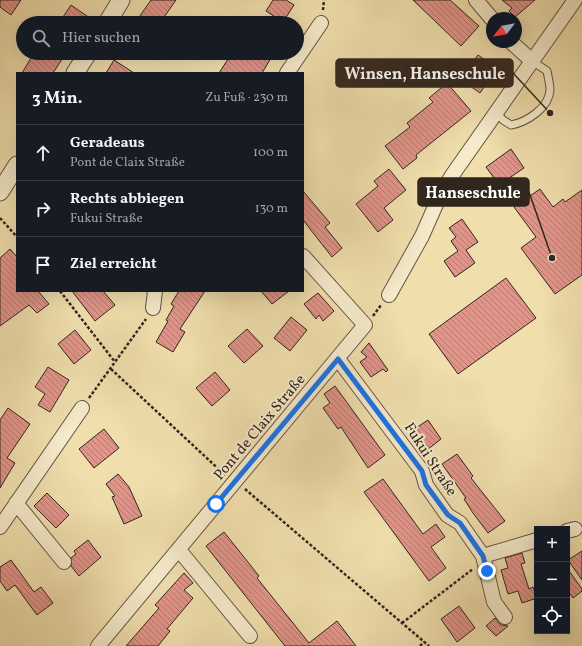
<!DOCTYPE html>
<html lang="de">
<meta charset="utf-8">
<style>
body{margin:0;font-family:Vollkorn,serif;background:#242831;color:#f1f3f6}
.controls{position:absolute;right:12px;bottom:12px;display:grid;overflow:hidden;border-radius:0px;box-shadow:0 4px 16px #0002}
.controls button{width:36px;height:36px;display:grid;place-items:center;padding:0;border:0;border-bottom:1px solid #363941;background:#171b24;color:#f1f3f6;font:20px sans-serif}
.compass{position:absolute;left:486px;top:12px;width:36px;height:36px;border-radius:50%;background:#171b24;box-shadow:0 4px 16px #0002;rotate:239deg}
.stop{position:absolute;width:12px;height:12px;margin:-9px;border:3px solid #1a73e8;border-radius:50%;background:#fff}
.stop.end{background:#1a73e8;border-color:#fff;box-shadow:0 1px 4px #0008}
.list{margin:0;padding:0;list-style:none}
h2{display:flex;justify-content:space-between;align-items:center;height:52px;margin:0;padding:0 16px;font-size:17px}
h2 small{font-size:13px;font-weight:400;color:#9ea1a6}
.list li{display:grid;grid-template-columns:26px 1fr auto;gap:12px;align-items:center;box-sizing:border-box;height:56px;padding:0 16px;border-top:1px solid #363941}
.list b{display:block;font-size:15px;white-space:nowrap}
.list p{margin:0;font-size:13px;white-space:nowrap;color:#9ea1a6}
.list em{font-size:13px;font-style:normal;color:#9ea1a6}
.icon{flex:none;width:22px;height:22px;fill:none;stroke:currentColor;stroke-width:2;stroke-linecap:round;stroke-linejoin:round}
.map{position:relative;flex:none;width:582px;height:646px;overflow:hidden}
.search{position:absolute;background:#171b24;box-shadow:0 4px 16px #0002;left:16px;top:16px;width:288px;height:44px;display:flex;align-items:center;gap:10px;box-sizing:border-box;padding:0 14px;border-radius:22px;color:#9ea1a6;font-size:15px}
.panel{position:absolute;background:#171b24;box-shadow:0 4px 16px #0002;left:16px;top:72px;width:288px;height:220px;border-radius:0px}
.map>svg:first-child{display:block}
</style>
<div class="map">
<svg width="582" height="646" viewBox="0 0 582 646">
<defs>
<pattern id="building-back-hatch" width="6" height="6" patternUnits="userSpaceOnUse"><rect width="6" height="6" fill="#e39489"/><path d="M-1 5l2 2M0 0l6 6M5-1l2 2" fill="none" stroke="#b9796f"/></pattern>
</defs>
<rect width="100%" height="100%" fill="#f0dead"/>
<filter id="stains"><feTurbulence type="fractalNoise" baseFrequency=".005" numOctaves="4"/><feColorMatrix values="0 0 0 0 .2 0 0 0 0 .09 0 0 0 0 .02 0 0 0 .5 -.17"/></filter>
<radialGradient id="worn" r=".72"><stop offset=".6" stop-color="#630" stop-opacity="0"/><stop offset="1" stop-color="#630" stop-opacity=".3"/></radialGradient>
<path fill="url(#building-back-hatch)" stroke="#31261e" d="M0,0H21L11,15L0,7Z
M151,0H176L160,23H135Z
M273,0H286L294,5L283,22L266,11Z
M413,0H450L479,26L461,46Z
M502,0H535L515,17L509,11L512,8Z
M71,5L97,23H59Z
M34,53H66L53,73H22Z
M232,53H274L262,73H219Z
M478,55L497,68L480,93L460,79Z
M114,60L134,73H106Z
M447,83L471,111L416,155L417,158L403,169L385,146L410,127L407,123L433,102L429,98Z
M511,149L524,168L499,185L486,167Z
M389,169L406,190L384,208L393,220L378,232L356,204L378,186L374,181Z
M540,189L553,207L563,199L565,202L582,190V275L555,294L521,248L536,237L514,207Z
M303,191L330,223L325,227L342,248L332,257L303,220Z
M462,219L478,242L466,250L475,263L455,277L444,261L458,251L451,241L456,237L449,228Z
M10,249L17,257V291H38L49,304L37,313L29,305L0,326V258Z
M506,278L536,318L458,374L429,334Z
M72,291H103L115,305L95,321Z
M179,291H205L180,329L185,332L173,352L156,342L168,321L166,320L174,306L171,304Z
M261,291H289L272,304Z
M318,293L334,311L323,321L319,315L316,319L304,304Z
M291,317L307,330L290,351L274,338Z
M247,329L263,346L244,363L228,346Z
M75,330L91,350L74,364L58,344Z
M369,343L388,370L386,372L383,369L371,377L360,362L367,357L361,352Z
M48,367L69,380L50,412L38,405L45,394L35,387Z
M215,372L230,390L212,406L196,388Z
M335,386L385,455L368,468L341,427L338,429L323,408L330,403L324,394Z
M8,408L30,424L7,458L15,463L0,488V420Z
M428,420L441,439L427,450L413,430Z
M104,429L119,448L94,468L79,449Z
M457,454L473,476L471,478L505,521L488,533L473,513L464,499L466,498L442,464Z
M118,474L129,487L142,516L124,524L112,497L115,496L106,484Z
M383,479L423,534L436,524L445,537L431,547L446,568L429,581L364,492Z
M47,493L69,515L56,528L34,506Z
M224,532L259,576L257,578L309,643L337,621L356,646H285L206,546Z
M88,540L101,557L79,576L71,566V558L76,554L74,551Z
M582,551V580L568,560Z
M522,553L525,563L521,564L529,589L533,587L537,598L522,603L518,591L508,594L501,570L508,568L505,558Z
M11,560L34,592L41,587L53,603L37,615L15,585L7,591L0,581V567Z
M567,568L582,589V591L573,598L567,590Z
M184,573L193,583L184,590L193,598L167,629L170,631L158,646H126L159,608L155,605Z
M459,606L475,628L457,642L441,619Z
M495,618L501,625L508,626L496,636L486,626Z"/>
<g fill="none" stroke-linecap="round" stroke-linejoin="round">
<defs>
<path id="service" d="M496,112L503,120L511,125C527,122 549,108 550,90C550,84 548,77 547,71L532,61"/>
<path id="minor" d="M476,0L492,19
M511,42L532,61
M287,73L321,23
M389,295L422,236L441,193L453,174L575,0
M153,308L155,291
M338,359L422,471L426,485L447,515L460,523L483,556L537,540
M16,503L64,562
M0,527L82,408
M567,531L575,529
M179,550L250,636
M483,556L494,602L505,617
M98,646L365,325L303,256"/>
<path id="tertiary" d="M107,23L121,0
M75,73L88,53
M0,192L17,165"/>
</defs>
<use href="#service" stroke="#615442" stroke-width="9"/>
<use href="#minor" stroke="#615442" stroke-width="16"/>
<use href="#tertiary" stroke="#615442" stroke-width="19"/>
<path stroke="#31261e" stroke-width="2.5" stroke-dasharray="3 2" stroke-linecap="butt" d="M323,10L324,0
M0,218L17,237
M60,291L115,362
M373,316L381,305
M111,369L225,475
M89,398L146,319
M245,489L429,646
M402,623L473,569
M420,646L424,642"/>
<use href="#service" stroke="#f5eaca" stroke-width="7"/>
<use href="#minor" stroke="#f5eaca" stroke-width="14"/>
<use href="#tertiary" stroke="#f5eaca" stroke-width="17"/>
</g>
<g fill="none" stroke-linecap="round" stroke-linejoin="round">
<path stroke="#1a73e8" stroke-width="5" d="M216,504L338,359L422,471L426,485L448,515L460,523L483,556L487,571"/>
</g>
<g text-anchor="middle" stroke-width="4" stroke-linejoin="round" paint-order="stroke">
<g font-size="15" fill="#31261e" stroke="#f5eaca">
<text transform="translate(259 427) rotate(-50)" y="5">Pont de Claix Straße</text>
<text transform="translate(431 459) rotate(57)" y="5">Fukui Straße</text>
</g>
</g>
<path fill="none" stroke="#31261e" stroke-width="1.5" d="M550 113L513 73M552 258L529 192"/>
<g fill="#31261e" stroke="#f5eaca" stroke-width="1.5">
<circle cx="550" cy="113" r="4"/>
<circle cx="552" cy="258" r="4"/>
</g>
<g fill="#31261e" stroke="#31261e" stroke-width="1.5">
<rect x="336" y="59" width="177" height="28" rx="4"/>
<rect x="418" y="178" width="111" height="28" rx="4"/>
</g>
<g font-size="16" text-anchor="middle" font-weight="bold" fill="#fff">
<text x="425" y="79">Winsen, Hanseschule</text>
<text x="473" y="198">Hanseschule</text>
</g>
<rect width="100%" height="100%" filter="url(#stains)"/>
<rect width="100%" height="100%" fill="url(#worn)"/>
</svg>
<div class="controls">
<button>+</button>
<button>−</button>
<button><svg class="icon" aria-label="locate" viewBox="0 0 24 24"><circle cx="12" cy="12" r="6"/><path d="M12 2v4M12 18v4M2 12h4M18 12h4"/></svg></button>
</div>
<svg class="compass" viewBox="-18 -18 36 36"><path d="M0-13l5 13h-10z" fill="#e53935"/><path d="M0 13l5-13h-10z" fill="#9ea1a6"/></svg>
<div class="stop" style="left:216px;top:504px"></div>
<div class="stop end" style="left:487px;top:571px"></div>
<div class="search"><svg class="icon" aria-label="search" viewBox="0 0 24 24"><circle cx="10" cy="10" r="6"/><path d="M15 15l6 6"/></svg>Hier suchen</div>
<section class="panel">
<h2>3 Min.<small>Zu Fuß · 230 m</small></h2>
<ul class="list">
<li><svg class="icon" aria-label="ahead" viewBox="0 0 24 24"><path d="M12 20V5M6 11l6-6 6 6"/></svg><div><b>Geradeaus</b><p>Pont de Claix Straße</p></div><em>100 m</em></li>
<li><svg class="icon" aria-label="right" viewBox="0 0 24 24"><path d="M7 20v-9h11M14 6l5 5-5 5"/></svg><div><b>Rechts abbiegen</b><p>Fukui Straße</p></div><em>130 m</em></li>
<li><svg class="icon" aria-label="arrive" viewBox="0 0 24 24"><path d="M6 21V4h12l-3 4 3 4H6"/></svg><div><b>Ziel erreicht</b></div></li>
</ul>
</section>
</div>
